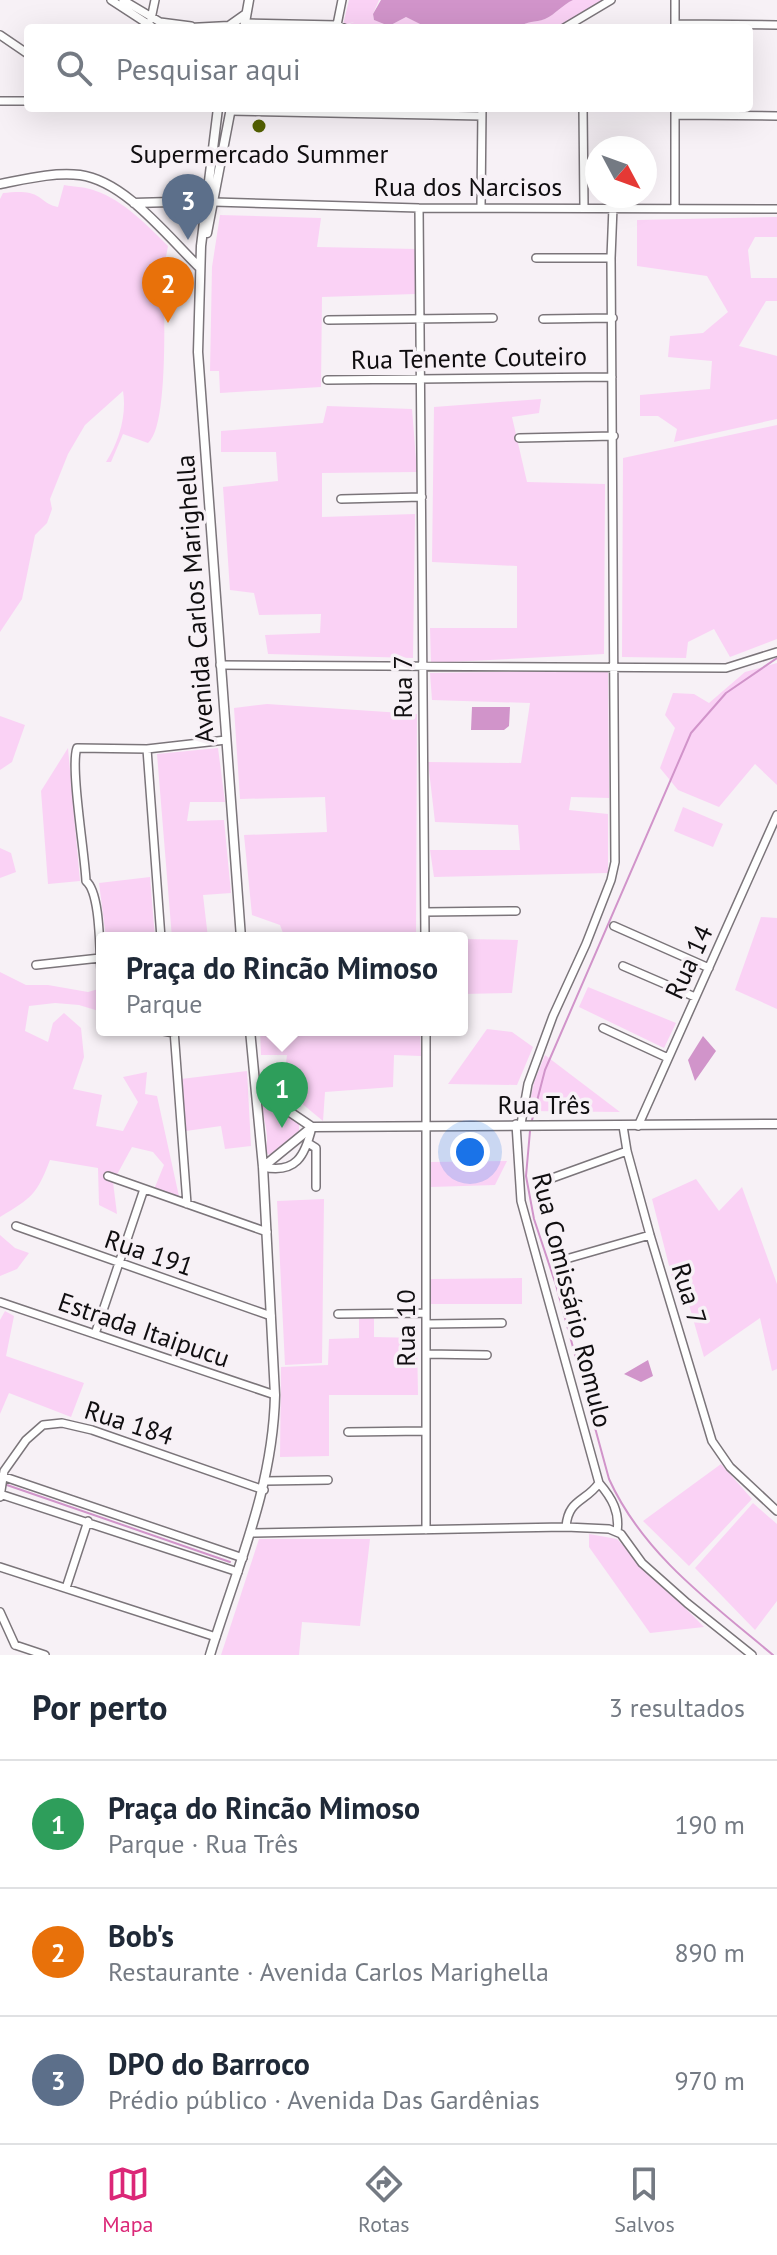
<!DOCTYPE html>
<html lang="pt">
<meta charset="utf-8">
<style>
body{margin:0;font-family:"PT Sans",sans-serif;background:#f6f6f7;color:#1f2937}
.compass{position:absolute;left:585px;top:136px;width:72px;height:72px;border-radius:50%;background:#fff;box-shadow:0 8px 32px #0002;rotate:131deg}
.you{position:absolute;left:470px;top:1152px;width:28px;height:28px;margin:-20px;border:6px solid #fff;border-radius:50%;background:#1a73e8;box-shadow:0 0 0 12px #1a73e833}
.badge{display:grid;place-items:center;width:52px;height:52px;border-radius:50%;background:#db2777;color:#fff;font-size:26px;font-weight:700}
.pin{position:absolute;translate:-50% -66px;filter:drop-shadow(0 2px 4px #0008)}
.pin::after{content:'';position:absolute;top:42px;width:28px;height:24px;background:inherit;clip-path:polygon(0 0,100% 0,50% 100%)}
.popup{position:absolute;left:96px;top:932px;width:372px;height:104px;box-sizing:border-box;display:grid;place-content:center;border-radius:8px;background:#fff;filter:drop-shadow(0 2px 6px #0005);font-size:26px;white-space:nowrap;color:#747a83}
.popup b{font-size:30px;color:#1f2937}
.popup::after{content:'';position:absolute;left:50%;top:100%;margin-left:-16px;border:16px solid transparent;border-top-color:#fff}
.list{margin:0;padding:0;list-style:none}
h2{display:flex;justify-content:space-between;align-items:center;height:104px;margin:0;padding:0 32px;font-size:34px}
h2 small{font-size:26px;font-weight:400;color:#747a83}
.list li{display:grid;grid-template-columns:52px 1fr auto;gap:24px;align-items:center;box-sizing:border-box;height:128px;padding:0 32px;border-top:2px solid #e0e1e3}
.list b{display:block;font-size:30px;white-space:nowrap}
.list p{margin:0;font-size:26px;white-space:nowrap;color:#747a83}
.list em{font-size:26px;font-style:normal;color:#747a83}
.icon{flex:none;width:44px;height:44px;fill:none;stroke:currentColor;stroke-width:2;stroke-linecap:round;stroke-linejoin:round}
.map{position:relative;flex:none;width:777px;height:1655px;overflow:hidden}
.search{position:absolute;background:#fff;box-shadow:0 8px 32px #0002;left:24px;right:24px;top:24px;height:88px;display:flex;align-items:center;gap:20px;box-sizing:border-box;padding:0 28px;border-radius:8px;color:#747a83;font-size:30px}
.sheet{height:488px;background:#fff}
nav{display:flex;justify-content:space-around;align-items:center;box-sizing:border-box;height:112px;border-top:2px solid #e0e1e3;background:#fff;font-size:22px;color:#747a83}
nav a{display:grid;justify-items:center;gap:4px}
nav .on{color:#db2777}
.map>svg:first-child{display:block}
</style>
<div class="map">
<svg width="777" height="1655" viewBox="0 0 777 1655">
<rect width="100%" height="100%" fill="#f7f1f6"/>
<path fill="#fad2f5" d="M349,0H379L373,14L374,20L389,26L406,17L428,28L342,27L354,22L343,25Z
M573,0H609L564,28H519C527,20 535,23 545,19C556,14 562,5 573,0Z
M64,185C75,187 87,187 96,191C124,201 147,225 168,246L162,278L164,288C164,318 168,427 148,443L123,434L111,462H106C119,442 127,415 123,391L85,425L68,454L50,499L52,509L47,523L35,535L22,599L0,632V199L3,193C15,192 29,190 39,197C47,203 49,205 58,207Z
M220,215L321,218L317,247L417,249L415,294L322,297L321,387L220,393L219,371H210L212,267Z
M777,217V237H755L748,250L751,278H777V301H766L739,346L777,356V419L674,442L677,429L658,416H640V395L710,389L712,361L668,357L670,336L703,333L728,312L707,276L637,266V220Z
M541,399L539,413L512,417L527,482L605,484L604,654L431,663L430,628H517V566L432,562L434,407Z
M327,406L412,409L417,472L322,473V517L415,514L413,658L268,654L265,635L320,633L321,614L259,615L254,593L230,590L223,487L278,481L276,452H221V431L323,423Z
M777,425V639L730,657L714,629L688,642L686,658L622,657L623,458Z
M777,663V785L755,764L719,807L678,790L660,768L675,728L665,715L673,693L694,694L709,703L745,672Z
M608,670L609,798L571,797L569,810L608,814V873L434,877L430,850H520L518,825L435,822L428,762L521,763L530,703L432,700L430,673Z
M267,704L417,714L416,938H285L280,925L252,915L244,835L327,832L325,797L240,799L234,708Z
M0,716L25,725L12,762L0,770Z
M68,748L80,881L48,884L41,791Z
M218,748L225,802H190L187,821L224,820L231,893L203,895L208,938H172L157,754Z
M683,807L723,824L713,847L674,831Z
M0,848L11,853L16,872L0,878Z
M150,877L155,938H106L99,883Z
M761,917L777,918V1009L735,990Z
M462,939L518,940L512,993L462,994Z
M0,972L26,985H48L88,992L102,988V997L99,999L102,1012L79,1005L55,1003L29,1006L25,1031L48,1042L53,1023L64,1013L81,1028L84,1057L73,1089L102,1095L96,1126L123,1131L138,1102L123,1077L147,1072L145,1094L157,1096L180,1201L155,1194L152,1187H155L164,1165L153,1152L132,1147L113,1182L117,1214L99,1205L98,1168L50,1160C37,1194 32,1198 0,1217Z
M588,987L676,1023L664,1048L579,1007Z
M487,1029L512,1032L533,1047L517,1085L448,1084Z
M260,1030H420L421,1056L394,1055L393,1087L325,1092L323,1121L283,1088L287,1055H261Z
M545,1055L620,1112L528,1111L534,1082Z
M247,1071L251,1146L225,1149L221,1126L186,1131L181,1079Z
M260,1098H264L299,1123V1131L271,1156L265,1152C271,1134 262,1116 260,1098Z
M507,1161L495,1185L431,1187V1162Z
M696,1179L719,1211L742,1187L777,1284V1369L772,1371L760,1318L704,1357L683,1284L674,1285L652,1199Z
M324,1199L322,1363L285,1365L277,1201Z
M0,1235L15,1248L29,1253L17,1269L0,1276Z
M522,1278V1304H431V1279Z
M5,1311L14,1316L6,1356L84,1383L71,1417L9,1393L0,1414V1320Z
M374,1317V1337L417,1338L418,1395H329V1456L280,1457L281,1367L328,1365L329,1339L359,1338V1318Z
M721,1464L752,1499L689,1566L643,1521Z
M753,1503L777,1524V1601L755,1630L695,1568Z
M589,1534L617,1539L704,1627L650,1633L589,1547Z
M259,1539H370L360,1626L302,1622L299,1655H221Z"/>
<path fill="#d194ca" d="M381,0H573C562,5 556,14 545,19C535,23 527,20 519,28H428L406,17L389,26L374,20L373,14Z
M472,707H510L509,726L504,730H471Z
M703,1036L716,1051L695,1081L688,1060Z
M648,1360L653,1376L641,1382L624,1374Z"/>
<g fill="none" stroke-linecap="round" stroke-linejoin="round">
<path stroke="#d194ca" stroke-width="2" d="M531,1124L545,1070L691,733L726,693L777,658
M530,1131L526,1176L534,1219L556,1285L609,1479C643,1554 711,1603 773,1655
M4,1484L230,1562"/>
<defs>
<path id="minor" d="M111,0L154,28
M123,0L160,22L191,26
M342,0L337,25L344,28
M675,0V26
M151,19L155,0
M245,23L337,25
M675,24L777,25
M564,28L611,0
M0,35L28,54
M0,101H28
M583,108L584,207
M230,111L482,116
M675,115L777,116
M214,202L419,208L777,209
M481,207L482,108
M419,208L425,938
M675,208V108
M536,258H611
M543,319L613,318
M328,320L493,318
M327,380L612,377
M519,438L614,436
M341,499L422,497
M220,665L726,668L777,652
M147,749L161,938
M425,912L516,911
M614,926L709,968
M36,965L100,958
M623,966L695,997
M102,982C99,960 102,894 86,881C85,855 70,766 77,748L147,749L226,740
M603,1028L668,1058
M158,1030L174,1033
M174,1030L187,1204
M426,1030V1530
M516,1124L521,1201L599,1483C586,1502 568,1499 566,1527
M521,1124L528,1084L553,1016L586,944L611,880L615,862L611,258L613,207
M623,1126L627,1151L650,1235L712,1441L730,1467L777,1511
M638,1126L777,815
M308,1143L316,1148V1187
M263,1167C296,1174 305,1156 312,1127
M108,1176L267,1232
M544,1181L627,1151
M16,1226L271,1316
M566,1259L650,1235
M0,1302L275,1395
M338,1314L426,1313
M426,1324L502,1323
M95,1334L144,1189
M426,1354L487,1355
M348,1432L425,1431
M2,1476L243,1558
M266,1481L328,1480
M599,1483C612,1498 620,1512 617,1532
M0,1494L238,1572
M0,1497L4,1471L26,1440L43,1425L62,1423L92,1430L264,1490
M250,1533L566,1527L609,1529L621,1534L642,1563L687,1603L752,1655
M0,1567L216,1637
M66,1588L88,1521
M0,1612L15,1645
M15,1645L45,1655"/>
<path id="major" d="M190,28L229,26L246,14
M244,28L249,0
M218,108L201,246L198,352L241,938
M0,184C26,179 53,172 80,175C125,181 168,237 200,268
M134,203L209,201
M207,233L231,108
M256,1089L312,1127
M263,1167L312,1127L777,1124
M210,1655C237,1567 273,1488 275,1395L263,1167L250,1030"/>
</defs>
<use href="#minor" stroke="#7b757a" stroke-width="10"/>
<use href="#major" stroke="#7b757a" stroke-width="11"/>
<use href="#minor" stroke="#fff" stroke-width="7"/>
<use href="#major" stroke="#fff" stroke-width="8"/>
</g>
<circle fill="#546102" stroke="#f7f1f6" stroke-width="3" cx="259" cy="126" r="8"/>
<g text-anchor="middle" stroke-width="7" stroke-linejoin="round" paint-order="stroke">
<g font-size="26" fill="#100e10" stroke="#f7f1f6">
<text x="259" y="163">Supermercado Summer</text>
</g>
<g font-size="26" fill="#100e10" stroke="#f7f1f6">
<text x="468" y="196">Rua dos Narcisos</text>
<text transform="translate(469 358) rotate(-1)" y="9">Rua Tenente Couteiro</text>
<text transform="translate(195 599) rotate(-94)" y="9">Avenida Carlos Marighella</text>
<text transform="translate(403 687) rotate(-90)" y="9">Rua 7</text>
<text transform="translate(689 962) rotate(-65)" y="9">Rua 14</text>
<text x="544" y="1114">Rua Três</text>
<text transform="translate(149 1253) rotate(19)" y="9">Rua 191</text>
<text transform="translate(689 1294) rotate(73)" y="9">Rua 7</text>
<text transform="translate(572 1300) rotate(76)" y="9">Rua Comissário Romulo</text>
<text transform="translate(406 1328) rotate(-90)" y="9">Rua 10</text>
<text transform="translate(144 1330) rotate(19)" y="9">Estrada Itaipucu</text>
<text transform="translate(129 1423) rotate(18)" y="9">Rua 184</text>
</g>
</g>
</svg>
<svg class="compass" viewBox="-18 -18 36 36"><path d="M0-13l5 13h-10z" fill="#e53935"/><path d="M0 13l5-13h-10z" fill="#747a83"/></svg>
<div class="you"></div>
<div class="pin badge" style="left:282px;top:1128px;background:#2e9e5b">1</div>
<div class="popup"><b>Praça do Rincão Mimoso</b>Parque</div>
<div class="pin badge" style="left:168px;top:323px;background:#e8710a">2</div>
<div class="pin badge" style="left:188px;top:240px;background:#5c6f8a">3</div>
<div class="search"><svg class="icon" aria-label="search" viewBox="0 0 24 24"><circle cx="10" cy="10" r="6"/><path d="M15 15l6 6"/></svg>Pesquisar aqui</div>
</div>
<section class="sheet">
<h2>Por perto<small>3 resultados</small></h2>
<ul class="list">
<li><span class="badge" style="background:#2e9e5b">1</span><div><b>Praça do Rincão Mimoso</b><p>Parque · Rua Três</p></div><em>190 m</em></li>
<li><span class="badge" style="background:#e8710a">2</span><div><b>Bob's</b><p>Restaurante · Avenida Carlos Marighella</p></div><em>890 m</em></li>
<li><span class="badge" style="background:#5c6f8a">3</span><div><b>DPO do Barroco</b><p>Prédio público · Avenida Das Gardênias</p></div><em>970 m</em></li>
</ul>
</section>
<nav>
<a class="on"><svg class="icon" aria-label="map" viewBox="0 0 24 24"><path d="M3 6l6-2 6 2 6-2v14l-6 2-6-2-6 2zM9 4v14M15 6v14"/></svg>Mapa</a>
<a><svg class="icon" aria-label="directions" viewBox="0 0 24 24"><path d="M12 3l9 9-9 9-9-9zM9 14v-3h6M13 9l2 2-2 2"/></svg>Rotas</a>
<a><svg class="icon" aria-label="saved" viewBox="0 0 24 24"><path d="M7 4h10v16l-5-4-5 4z"/></svg>Salvos</a>
</nav>
